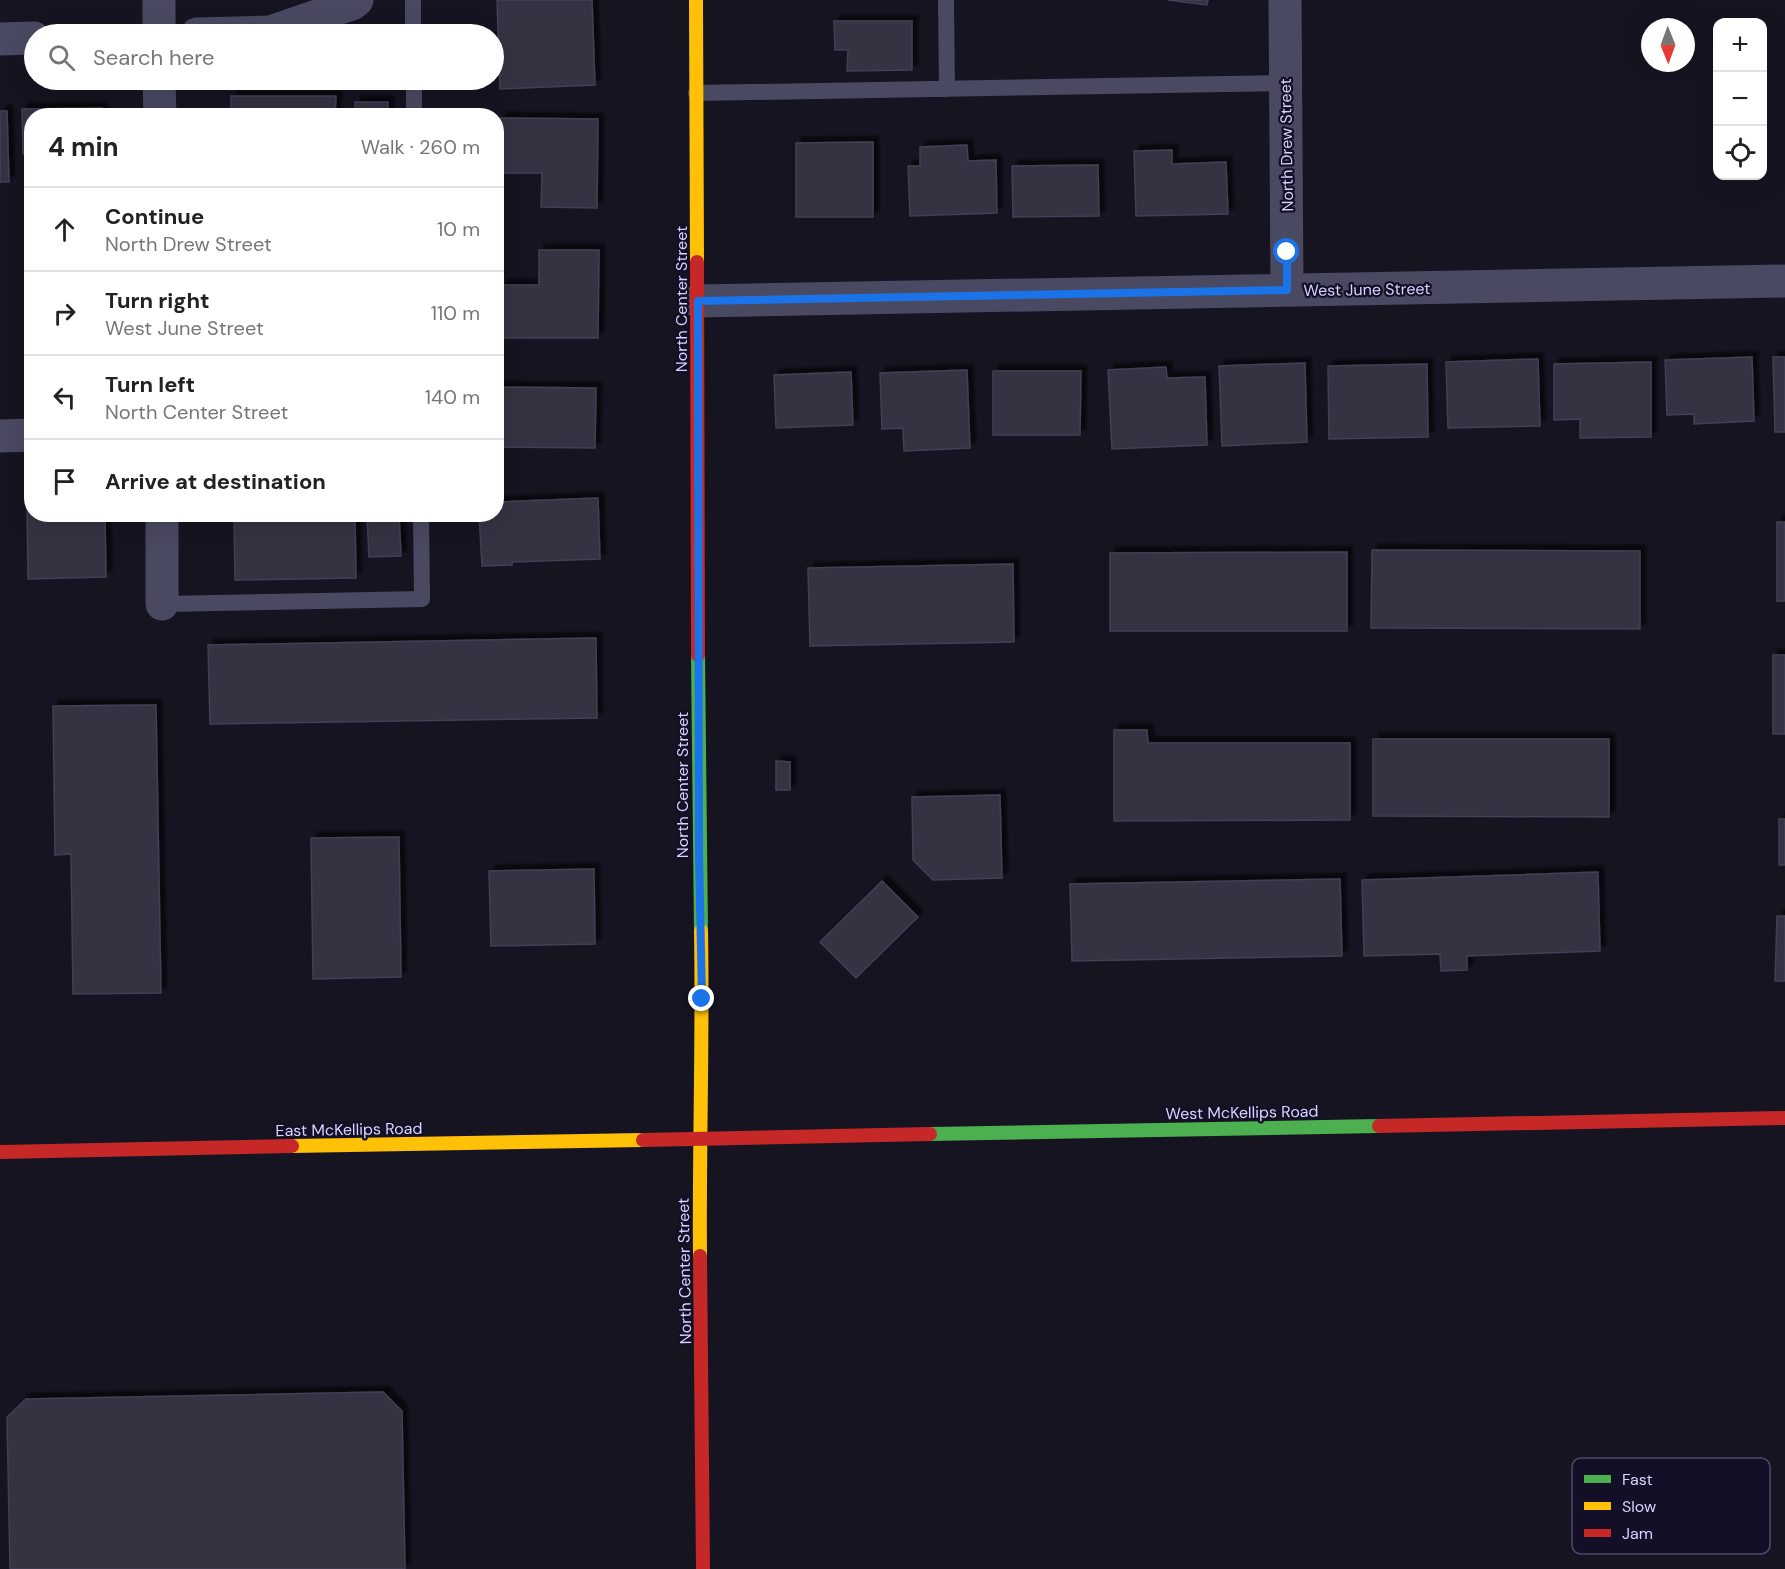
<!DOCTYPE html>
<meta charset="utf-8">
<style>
body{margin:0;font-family:"DM Sans",sans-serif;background:#f6f6f6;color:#222}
.controls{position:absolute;right:18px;top:18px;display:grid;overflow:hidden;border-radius:12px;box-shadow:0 6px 24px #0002}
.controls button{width:54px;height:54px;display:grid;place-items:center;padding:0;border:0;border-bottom:2px solid #e0e0e0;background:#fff;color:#222;font:30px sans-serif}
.compass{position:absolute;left:1641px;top:18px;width:54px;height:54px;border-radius:50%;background:#fff;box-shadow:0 6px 24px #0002;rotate:179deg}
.stop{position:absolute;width:18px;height:18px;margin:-14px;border:4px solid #1a73e8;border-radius:50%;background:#fff}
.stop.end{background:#1a73e8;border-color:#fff;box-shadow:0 2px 6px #0008}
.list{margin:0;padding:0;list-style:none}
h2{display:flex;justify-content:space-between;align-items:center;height:78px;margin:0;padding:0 24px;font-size:26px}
h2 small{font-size:20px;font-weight:400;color:#767676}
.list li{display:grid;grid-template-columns:39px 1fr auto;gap:18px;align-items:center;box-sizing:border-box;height:84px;padding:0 24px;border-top:2px solid #e0e0e0}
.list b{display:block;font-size:22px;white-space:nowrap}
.list p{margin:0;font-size:20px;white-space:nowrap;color:#767676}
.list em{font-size:20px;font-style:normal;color:#767676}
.icon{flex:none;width:33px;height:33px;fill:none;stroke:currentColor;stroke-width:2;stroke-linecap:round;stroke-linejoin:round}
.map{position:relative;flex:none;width:1785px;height:1569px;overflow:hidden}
.search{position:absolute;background:#fff;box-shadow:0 6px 24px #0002;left:24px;top:24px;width:480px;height:66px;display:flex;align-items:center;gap:15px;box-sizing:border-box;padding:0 21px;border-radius:33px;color:#767676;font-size:22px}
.panel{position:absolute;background:#fff;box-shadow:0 6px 24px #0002;left:24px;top:108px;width:480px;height:414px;border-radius:24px}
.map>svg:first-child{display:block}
</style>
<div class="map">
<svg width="1785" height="1569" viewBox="0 0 1785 1569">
<defs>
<filter id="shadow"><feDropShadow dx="5.5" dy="-5.5" stdDeviation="1.5" flood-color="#0009"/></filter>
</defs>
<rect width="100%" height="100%" fill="#161421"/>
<path fill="#343243" stroke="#433f54" stroke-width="1.5" filter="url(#shadow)" d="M497,0H592L595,85L500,89Z
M1168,0H1208L1207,5Z
M834,21H912V70L847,71L848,50H835Z
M231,96H336L335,116H231Z
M355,102H388V116H355Z
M102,108V116H32V154H23L22,109Z
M0,111H7L9,182H0Z
M500,118L598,119L597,208L541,207L542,173H499Z
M873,142V217H796V143Z
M967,145L968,161L996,160L997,213L910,216L908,166H920V147Z
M1172,150V164L1226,162L1228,214L1136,216L1134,151Z
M1098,165L1099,216L1013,217L1012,166Z
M539,250H599L598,338H501V285H539Z
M32,290V368H30L27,291Z
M1752,357L1754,421L1694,424V414L1667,415L1665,360Z
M1773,357H1785V432H1775Z
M1538,359L1540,426L1448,428L1446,362Z
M1651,362V437L1580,438V419L1554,420V364Z
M1305,363L1307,442L1222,446L1219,366Z
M1427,364L1428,437L1329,439L1328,366Z
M1166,367L1167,378L1205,377L1207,445L1112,449L1108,370Z
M967,370L970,448L904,451L903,428L882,429L880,373Z
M993,371H1081L1080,435H993Z
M851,372L853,425L776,428L774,375Z
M496,387L596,388L595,448L496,447Z
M598,498L600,559L512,562V565L482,566L479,514H496V502Z
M27,502H32V514H105L106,577L28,579Z
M234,514H312V518L355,517L356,578L235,580Z
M367,514H399L401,556L369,557Z
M1777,522H1785V601H1777Z
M1372,550L1640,551V629L1371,628Z
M1347,552V631H1110V553Z
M1013,564L1014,642L810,646L808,568Z
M596,638L597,718L210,724L208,645Z
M1773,655H1785V734H1773Z
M156,705L161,993L73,994L71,854L55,855L53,706Z
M1114,730H1147L1148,743H1350V820L1114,821Z
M1373,739H1609V817L1373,816Z
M776,761L790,762V790H776Z
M1000,795L1002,878L933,880L913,860L912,797Z
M1779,819H1785V865H1779Z
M399,837L401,977L313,979L311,838Z
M594,869L595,944L491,946L489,871Z
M1598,872L1600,951L1467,956V970L1441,971L1440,954L1364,956L1362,880Z
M1340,879L1342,956L1072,961L1070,884Z
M882,881L918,917L856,978L820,942Z
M1777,916H1785V981H1775Z
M383,1392L402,1411L405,1569H10L7,1417L26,1399Z"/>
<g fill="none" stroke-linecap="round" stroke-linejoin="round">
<path stroke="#4a4962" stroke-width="16" d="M413,0V34
M946,0L947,89
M414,80V116
M696,93L1285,83
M162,604L422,599L421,514"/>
<path stroke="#4a4962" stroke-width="33" d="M159,0V34
M1285,0L1287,290
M197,34L270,32L352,4L357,0
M0,39L34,38
M159,80L160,116
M698,301L1785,281
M0,436L32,435
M162,514V604"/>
<path stroke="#4caf50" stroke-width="14" d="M698,655L701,931
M930,1134L1379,1126"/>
<path stroke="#ffc107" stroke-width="14" d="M696,0L697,262
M292,1146L643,1140
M700,1256C699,1148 703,1039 701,931"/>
<path stroke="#c62828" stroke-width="14" d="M697,262L698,655
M1379,1126L1785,1118
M643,1140L930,1134
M0,1152L292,1146
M700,1256L703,1569"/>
</g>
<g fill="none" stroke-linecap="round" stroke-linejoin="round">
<path stroke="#1a73e8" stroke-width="8" d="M702,999L699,853L698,301L1287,290V252"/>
</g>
<g text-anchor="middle" stroke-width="4.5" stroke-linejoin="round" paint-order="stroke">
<g font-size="16" fill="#d9d4ff" stroke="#130f26">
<text transform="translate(1286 145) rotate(-91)" y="6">North Drew Street</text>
<text transform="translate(1367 289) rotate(-1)" y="6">West June Street</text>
<text transform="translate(681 299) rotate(-90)" y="6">North Center Street</text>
<text transform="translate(682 785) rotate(-90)" y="6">North Center Street</text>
<text transform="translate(1242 1112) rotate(-1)" y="6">West McKellips Road</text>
<text transform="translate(349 1129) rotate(-1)" y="6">East McKellips Road</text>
<text transform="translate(684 1271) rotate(-91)" y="6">North Center Street</text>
</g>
</g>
<rect x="1572" y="1458" width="198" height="96" rx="9" fill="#130f26" stroke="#4e4a67" stroke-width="1.5"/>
<rect x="1584" y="1475" width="27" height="8" fill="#4caf50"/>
<rect x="1584" y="1502" width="27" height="8" fill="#ffc107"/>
<rect x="1584" y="1529" width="27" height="8" fill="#c62828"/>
<g font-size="16" fill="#d9d4ff">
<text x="1622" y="1485">Fast</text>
<text x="1622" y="1512">Slow</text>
<text x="1622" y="1539">Jam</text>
</g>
</svg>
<div class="controls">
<button>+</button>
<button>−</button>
<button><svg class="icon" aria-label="locate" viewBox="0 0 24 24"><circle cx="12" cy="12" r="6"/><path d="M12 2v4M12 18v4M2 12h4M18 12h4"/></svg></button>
</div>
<svg class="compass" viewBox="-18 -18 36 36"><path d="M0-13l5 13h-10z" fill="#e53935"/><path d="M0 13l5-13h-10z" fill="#767676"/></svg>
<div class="stop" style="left:1287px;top:252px"></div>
<div class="stop end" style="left:702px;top:999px"></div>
<div class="search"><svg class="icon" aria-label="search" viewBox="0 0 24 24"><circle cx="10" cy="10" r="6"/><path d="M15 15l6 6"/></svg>Search here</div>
<section class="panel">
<h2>4 min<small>Walk · 260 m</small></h2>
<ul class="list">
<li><svg class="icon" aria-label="ahead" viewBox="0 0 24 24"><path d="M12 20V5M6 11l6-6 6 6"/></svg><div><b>Continue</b><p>North Drew Street</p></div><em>10 m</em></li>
<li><svg class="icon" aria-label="right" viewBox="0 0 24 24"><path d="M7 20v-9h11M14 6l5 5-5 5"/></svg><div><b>Turn right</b><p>West June Street</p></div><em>110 m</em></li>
<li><svg class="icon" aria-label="left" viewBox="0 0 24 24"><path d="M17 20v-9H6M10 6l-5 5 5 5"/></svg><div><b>Turn left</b><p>North Center Street</p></div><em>140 m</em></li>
<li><svg class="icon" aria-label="arrive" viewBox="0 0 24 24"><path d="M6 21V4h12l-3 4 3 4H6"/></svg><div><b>Arrive at destination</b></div></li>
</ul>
</section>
</div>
